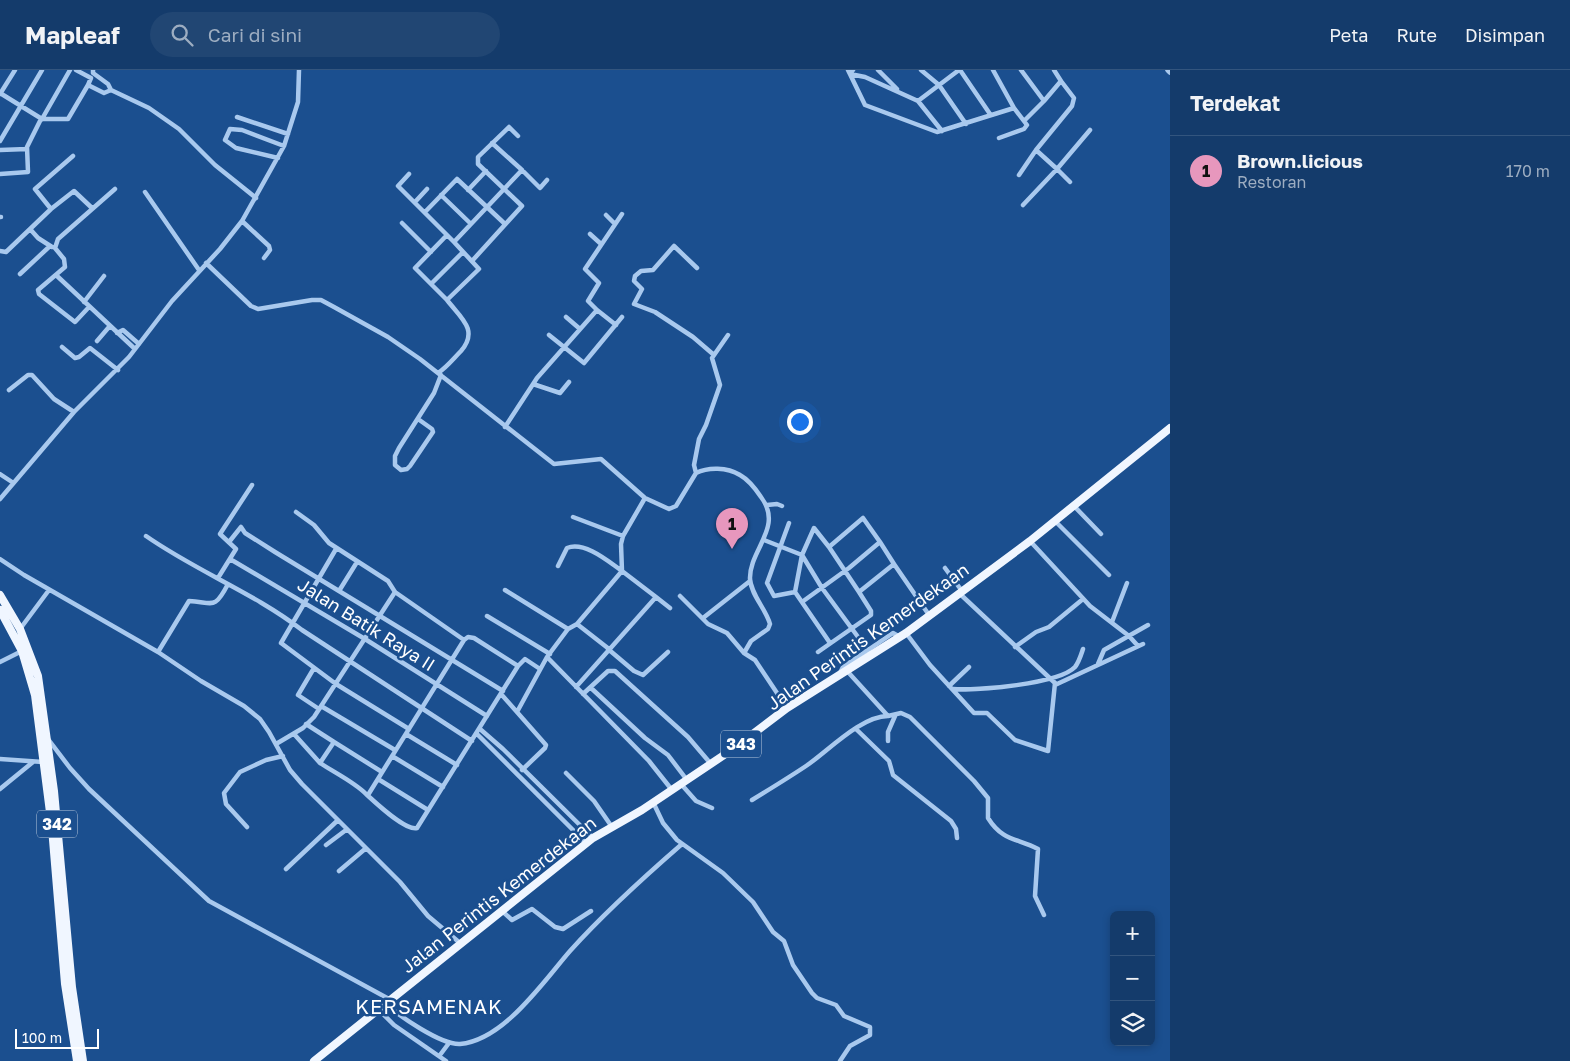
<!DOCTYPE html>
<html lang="id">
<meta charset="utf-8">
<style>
body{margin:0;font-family:"Golos Text",sans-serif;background:#214673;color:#f1f3f6}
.controls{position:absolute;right:15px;bottom:15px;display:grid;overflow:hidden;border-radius:8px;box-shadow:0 2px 8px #0003}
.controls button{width:45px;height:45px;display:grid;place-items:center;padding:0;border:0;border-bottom:1px solid #33557e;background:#143b6b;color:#f1f3f6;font:25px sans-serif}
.scale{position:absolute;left:15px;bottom:12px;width:84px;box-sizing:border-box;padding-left:5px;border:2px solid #fff;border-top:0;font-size:14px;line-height:18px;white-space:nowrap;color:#fff;-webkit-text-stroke:4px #1b4f8f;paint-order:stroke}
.you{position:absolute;left:799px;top:351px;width:18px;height:18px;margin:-12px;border:4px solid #fff;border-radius:50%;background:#1a73e8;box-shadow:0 0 0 8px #1a73e833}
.badge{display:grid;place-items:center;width:32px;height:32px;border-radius:50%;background:#e797bd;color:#111;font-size:16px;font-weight:700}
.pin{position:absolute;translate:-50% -41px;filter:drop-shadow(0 1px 2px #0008)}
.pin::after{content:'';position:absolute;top:26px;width:18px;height:15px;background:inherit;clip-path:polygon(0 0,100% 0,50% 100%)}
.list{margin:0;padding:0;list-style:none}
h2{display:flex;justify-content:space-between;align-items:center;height:65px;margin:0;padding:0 20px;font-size:21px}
h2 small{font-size:16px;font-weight:400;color:#9dadc1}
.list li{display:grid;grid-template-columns:32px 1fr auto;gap:15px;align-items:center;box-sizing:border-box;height:70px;padding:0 20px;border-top:1px solid #33557e}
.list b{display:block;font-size:19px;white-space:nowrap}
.list p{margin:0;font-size:16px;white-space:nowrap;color:#9dadc1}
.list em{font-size:16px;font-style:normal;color:#9dadc1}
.icon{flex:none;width:28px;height:28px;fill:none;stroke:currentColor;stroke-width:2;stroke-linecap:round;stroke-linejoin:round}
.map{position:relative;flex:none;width:1170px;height:991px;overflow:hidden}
header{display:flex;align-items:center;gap:30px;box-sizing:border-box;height:70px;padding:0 25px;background:#143b6b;border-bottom:1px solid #33557e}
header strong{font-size:24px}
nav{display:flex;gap:28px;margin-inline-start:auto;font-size:18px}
.search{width:350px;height:45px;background:#214673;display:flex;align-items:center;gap:12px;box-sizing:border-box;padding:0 18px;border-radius:28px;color:#9dadc1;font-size:19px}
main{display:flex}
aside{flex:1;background:#143b6b}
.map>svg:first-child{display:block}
</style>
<header>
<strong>Mapleaf</strong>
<div class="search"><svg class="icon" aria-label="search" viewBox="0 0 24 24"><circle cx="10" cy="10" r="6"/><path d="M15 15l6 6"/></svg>Cari di sini</div>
<nav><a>Peta</a><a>Rute</a><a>Disimpan</a></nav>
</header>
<main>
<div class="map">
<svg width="1170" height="991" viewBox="0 0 1170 991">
<rect width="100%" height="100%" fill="#1b4f8f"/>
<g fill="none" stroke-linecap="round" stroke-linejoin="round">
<path stroke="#a9c9ee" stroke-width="4.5" d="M76,0L91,8L88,15
M93,0V3L108,14L111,20
M848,0L865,35L937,62L1014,38
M853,0L850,4L865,7L918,31L942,61
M878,0L897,19
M921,0L939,15L966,54
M960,0L990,44
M993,0L1014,38L1027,55L1024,59L999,68
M1021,0L1044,31L1061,11L1074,28L1072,36L1036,80L1057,99L1090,60
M1054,0L1061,11
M0,23L42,49L70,0
M0,24L15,0
M918,31L959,0
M237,47L288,64
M1025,50L1044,31
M0,71L42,0
M492,73L522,100
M0,80L27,79
M73,86L35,119L51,139L74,121L92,138
M278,88L236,78L225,70L230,59L242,60L284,76
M0,104L28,102L27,77L40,51L42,49H68L88,15L104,23L111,20L149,38L179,59L215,95L256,128
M409,104L398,116L454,172
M1019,105L1036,80
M468,120L486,101
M145,122L199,200
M441,125L471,154
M415,132L427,119
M1023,135L1057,99L1070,112
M425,142L457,109L505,154
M606,145L615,154
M0,147H1
M242,151L269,176L270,180L264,188
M402,153L431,182
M30,159L38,168L52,177
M590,164L601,174
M447,165L415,198L447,230
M0,181L6,182L51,139
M472,191L522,136L478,94V87L509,57L518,66
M206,193L251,236L258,239L312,230H321L334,237L388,267L420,289L554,394L601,389L645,428L669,439L676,436L696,403C708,397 727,397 740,405C749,410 755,418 761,427C784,457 749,480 750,509C751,525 766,539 770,554L768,559L751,571L744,583L755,590L787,638
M697,198L674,176L653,200L641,201L635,206L634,211L642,219L634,234L655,242L693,267L714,285
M20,204L50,176
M56,205L135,279
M431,214L463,182
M84,232L104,206
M89,237L75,252L39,224L38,220L65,197L64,189L55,178L58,169L115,119
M597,240L616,255
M566,247L580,259
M117,263L123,260L139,274
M549,265L584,293L622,247
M97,271L109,257
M62,277L75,288L79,287L90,278L118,300
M438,303C447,297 453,289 461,281C479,260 461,248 447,230L479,199L454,172L522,100L540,118L547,110
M533,314L560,323L569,312
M9,320L28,305H32L54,329L74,342
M418,349L432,359L433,362L410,396L407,399L401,400L395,395V386L399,378L434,323L441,305
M505,357L537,308L597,240L588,231L599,213L585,199L622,144
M696,403L694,395L699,369L706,355L720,315L712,288L728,265
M0,404L12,412
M0,429L74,342L129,287L172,231L220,179L242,151L284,76L298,32L299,0
M767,435L777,434L782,436
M1074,436L1101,464
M296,442L314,455L329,473L388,511L395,522L464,570
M573,447L623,466
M1054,450L1109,505
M789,453L767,513L774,526L795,522
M146,466C196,501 254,523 302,560L472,671
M764,470L802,485L822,518L872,586
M1030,471L1090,536L1129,566L1138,576
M229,472L241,457L245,463L275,482L503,621
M829,477L863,448L880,472
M336,479L281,573L336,614L409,659
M0,489L24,505L158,582L201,611L244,636L260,649L269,662L290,700L302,714L400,812L428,846L460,873
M230,489L365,569L487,646
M894,494L929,545
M558,496L567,478C585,471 609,492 622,501
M945,498L962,521
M622,501L621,474L623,466L645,428
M218,508L236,479L220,464L252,415
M505,520L568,559L547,587L649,691L672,720
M339,521L357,492
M680,526L708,554L727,563L744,583
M656,527L670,538
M802,532L849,498L880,472L894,494L859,522L871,541V545L818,582
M487,546L550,584
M703,548L750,511
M1112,552L1127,513
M577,554L609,579
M20,559L49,520
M568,559L577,554L622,501L656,527L576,617
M906,563L930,595L974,643H987L1015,670L1048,681L1055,613L959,523
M830,573L795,522L802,485L814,458L829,477L859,522
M1015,577L1036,562L1049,557L1083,529
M608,579L634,601L643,605L668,582
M158,582L189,531C213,532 214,541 228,514
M0,592L22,581
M1098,594L1104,580L1148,555
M314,598L298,625L319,639
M848,602L888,646L901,643L910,647L974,711L988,728V748C1003,772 1018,768 1038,779L1035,826L1044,845
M840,603L843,597L893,563L900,567
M1055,615L1143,574
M949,616L969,597
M591,618L645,668L668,685L687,710
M953,619C976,621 1059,614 1075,597C1079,592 1081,585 1083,579
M501,624L546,675L545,678L522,700
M583,624L608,601H615L688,667L711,694
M321,636L395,680
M517,642L547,587
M306,654L334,672
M480,659L503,679L593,768
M856,659L889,691L893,705L951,751L956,759L957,768
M294,664L320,693
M406,664L457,695
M477,664L586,773
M48,669L70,698L89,719L209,831L389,929
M888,671V662L895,646
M276,674L303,658L314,647L395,522
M392,686L443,717
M0,689L43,692
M382,702L334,672L320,693C335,703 354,712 366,724C375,732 405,761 417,758L518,596L525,589L540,599
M566,703L594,731L612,757
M378,709L428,740
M681,714L696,731L712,738
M0,719L33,692
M368,725L464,570L468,567L474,568L518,596
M752,730C770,719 788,708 806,696C828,681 861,646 888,646
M653,732L663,753L677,770L723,803L753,832L773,862L784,871L793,895L812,923L817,928L836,935L844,946L870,957V965L850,976L840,991
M247,757L226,734L224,723L240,702L266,690L283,686
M326,775L346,760
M286,799L337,751
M339,801L365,779
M501,840L512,850L532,839L555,857L563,859L591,841
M385,933C399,946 441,975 460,974C504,970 543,912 570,881C605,842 644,807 682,774
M378,939L394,955L446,991
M440,985L449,973"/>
<path stroke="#a9c9ee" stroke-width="5.5" d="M1168,0L1170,2"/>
<path stroke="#f0f6ff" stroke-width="8" d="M0,525L20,559L38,606L54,721L72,917L83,991
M0,540L22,581L35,625L52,758L65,914L77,991
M314,991L593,768L642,740L733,679L787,638L906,563L1030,471L1170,358"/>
</g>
<g text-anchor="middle" stroke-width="5" stroke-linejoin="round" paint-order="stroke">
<g fill="#1b4f8f" stroke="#bbcadd" stroke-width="1">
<rect x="721" y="660.5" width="40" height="27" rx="4"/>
<rect x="37" y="740.5" width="40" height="27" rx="4"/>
</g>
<g font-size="16" font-weight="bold" fill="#fff">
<text x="741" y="680">343</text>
<text x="57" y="760">342</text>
</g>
<g font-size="18" fill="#fff" stroke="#1b4f8f">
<text transform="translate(366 555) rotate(32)" y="6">Jalan Batik Raya II</text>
<text transform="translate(868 567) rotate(-35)" y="6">Jalan Perintis Kemerdekaan</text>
<text transform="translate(499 825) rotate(-38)" y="6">Jalan Perintis Kemerdekaan</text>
</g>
<g font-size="20" letter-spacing="1" fill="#fff" stroke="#1b4f8f">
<text x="429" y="944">KERSAMENAK</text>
</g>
</g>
</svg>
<div class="controls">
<button>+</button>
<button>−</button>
<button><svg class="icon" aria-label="layers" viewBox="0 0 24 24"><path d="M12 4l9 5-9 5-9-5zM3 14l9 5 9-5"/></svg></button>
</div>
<div class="scale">100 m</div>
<div class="you"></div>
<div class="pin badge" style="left:732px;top:479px">1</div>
</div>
<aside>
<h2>Terdekat<small></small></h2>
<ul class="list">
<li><span class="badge">1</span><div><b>Brown.licious</b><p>Restoran</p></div><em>170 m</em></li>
</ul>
</aside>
</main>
